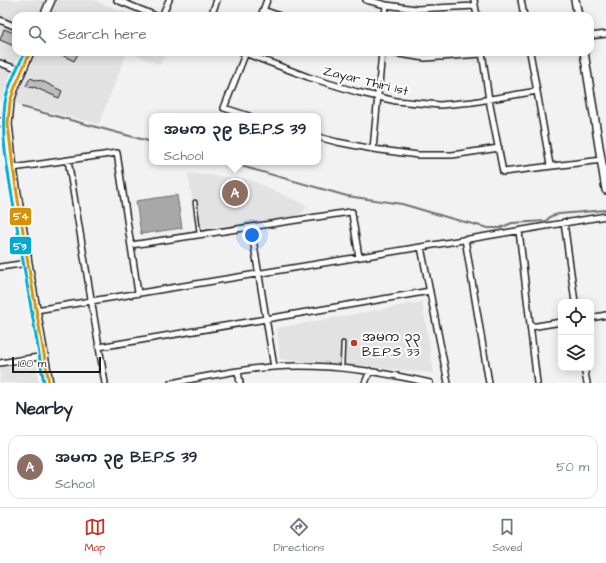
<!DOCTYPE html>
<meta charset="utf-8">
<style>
body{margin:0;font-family:"Architects Daughter","Noto Sans Myanmar",sans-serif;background:#f6f6f7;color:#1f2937}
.controls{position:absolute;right:12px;bottom:12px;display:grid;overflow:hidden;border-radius:8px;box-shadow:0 2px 10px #0003}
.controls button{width:36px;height:36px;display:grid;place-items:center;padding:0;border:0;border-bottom:1px solid #e0e1e3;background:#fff;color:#1f2937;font:20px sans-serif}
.scale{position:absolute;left:12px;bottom:10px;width:89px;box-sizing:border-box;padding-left:4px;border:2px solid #1c1c1c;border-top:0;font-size:11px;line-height:14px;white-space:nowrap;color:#1c1c1c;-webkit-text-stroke:3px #fff;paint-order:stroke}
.you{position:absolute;left:252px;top:235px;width:14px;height:14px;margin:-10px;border:3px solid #fff;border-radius:50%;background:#1a73e8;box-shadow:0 0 0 6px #1a73e833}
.badge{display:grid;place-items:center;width:26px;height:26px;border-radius:50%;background:#c8321e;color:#fff;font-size:13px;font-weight:700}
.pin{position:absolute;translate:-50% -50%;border:2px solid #fff;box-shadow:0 1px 4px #0006}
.popup{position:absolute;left:149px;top:113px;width:172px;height:52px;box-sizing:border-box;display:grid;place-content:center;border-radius:8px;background:#fff;filter:drop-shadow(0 1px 3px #0005);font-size:13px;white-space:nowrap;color:#747a83}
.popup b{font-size:15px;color:#1f2937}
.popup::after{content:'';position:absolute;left:50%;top:100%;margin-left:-8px;border:8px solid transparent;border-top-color:#fff}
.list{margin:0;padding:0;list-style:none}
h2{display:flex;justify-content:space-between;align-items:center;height:52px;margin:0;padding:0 16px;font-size:17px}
h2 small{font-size:13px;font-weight:400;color:#747a83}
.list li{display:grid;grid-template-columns:26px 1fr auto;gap:12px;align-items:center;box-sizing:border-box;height:64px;margin:0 8px 8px;padding:0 8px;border:1px solid #e0e1e3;border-radius:12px}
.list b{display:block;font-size:15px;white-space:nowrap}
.list p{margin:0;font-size:13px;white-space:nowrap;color:#747a83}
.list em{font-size:13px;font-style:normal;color:#747a83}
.icon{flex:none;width:22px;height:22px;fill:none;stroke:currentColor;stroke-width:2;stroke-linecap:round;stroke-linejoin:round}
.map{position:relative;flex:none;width:606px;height:383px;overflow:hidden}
.search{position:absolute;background:#fff;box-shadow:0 2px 10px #0003;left:12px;right:12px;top:12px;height:44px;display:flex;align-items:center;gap:10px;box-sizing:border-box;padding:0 14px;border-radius:12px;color:#747a83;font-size:15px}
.sheet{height:124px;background:#fff}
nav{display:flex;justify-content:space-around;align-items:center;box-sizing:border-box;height:56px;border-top:1px solid #e0e1e3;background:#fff;font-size:11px;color:#747a83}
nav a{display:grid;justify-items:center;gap:2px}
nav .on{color:#c8321e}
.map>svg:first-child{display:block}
</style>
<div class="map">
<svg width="606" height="383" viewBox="0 0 606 383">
<rect width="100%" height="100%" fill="#f2f2f2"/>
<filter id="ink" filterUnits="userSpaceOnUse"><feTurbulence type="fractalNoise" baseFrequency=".025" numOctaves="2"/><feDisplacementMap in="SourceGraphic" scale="8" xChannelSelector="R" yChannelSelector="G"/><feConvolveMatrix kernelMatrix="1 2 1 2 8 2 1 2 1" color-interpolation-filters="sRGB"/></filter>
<g filter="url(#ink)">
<path fill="#e2e2e2" d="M0,0H94L134,16H16V52H127L99,124L1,100L0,102Z
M129,52H165L160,65Z
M188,173L251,180L308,206L295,219L197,228Z
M422,302L434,373L280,359L277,328Z
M36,363L39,383H0V368Z"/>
<path fill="#a8a8a8" stroke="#707070" d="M177,195L182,228L141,234L136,201Z"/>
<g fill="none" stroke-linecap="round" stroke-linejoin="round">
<path stroke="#707070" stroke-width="2" d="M22,107L152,142
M227,162L347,196L402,204L453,219L469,223L488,228H500L512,223L546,221L551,216L559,214L606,210"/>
</g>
<path fill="#bdbdbd" stroke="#1c1c1c" d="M4,29L16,34V41L14,46L0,40Z
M56,52H79L74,61Z
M30,78L39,81L40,80L62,91L59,98L34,87L33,88L26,86Z"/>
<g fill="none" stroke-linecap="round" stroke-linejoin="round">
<defs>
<path id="lane" d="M195,202L199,234
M342,368L343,343"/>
<path id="street" d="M117,0L156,16
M366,0L386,5L416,9L475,6
M474,0L477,16
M521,0L524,16
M263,10L280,16
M162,16L169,0
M211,16L217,0
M261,16L267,0
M385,16L386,5
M0,20L16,27
M590,36L606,34
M242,52L308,77L357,92L396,101L440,105L473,102L537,91
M246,52L224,108L249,116
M386,52L425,58L482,54
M482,52L489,100L503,172L602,160
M530,52L550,165
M0,63L22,71
M318,137L337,142L373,149L418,155H452L499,148
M373,149L382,52
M68,160L105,383
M13,168L117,153L138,293
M564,222L575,302
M251,227L274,367
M519,231L537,383
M465,239L489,383
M131,245L350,212H352V214L359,257
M421,247L448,383
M0,267L28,263
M36,310L421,247L606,216
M591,318L606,315
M531,327L561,322
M99,347L266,319L430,291
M0,363L45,356
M584,368L587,383
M238,371L240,383
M171,383C205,377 239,369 273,367C326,363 379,371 430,383
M365,383L370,371"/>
<path id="secondary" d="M575,0L578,16
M44,16L51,0
M30,52L15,87L10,102L8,124L13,168L28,263L49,383
M584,52L606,190
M0,122L8,124"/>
</defs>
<use href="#lane" stroke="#1c1c1c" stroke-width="5.5"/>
<use href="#street" stroke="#1c1c1c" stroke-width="8"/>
<use href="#secondary" stroke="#1c1c1c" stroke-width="10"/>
<use href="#lane" stroke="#fff" stroke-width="2.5"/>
<use href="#street" stroke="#fff" stroke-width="5"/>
<use href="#secondary" stroke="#fff" stroke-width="7"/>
<defs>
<path id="bus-1" d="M30,52L15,87L10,102L8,124L13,168L28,263L49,383"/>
<path id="bus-2" d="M25,52C18,67 7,87 5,103C0,138 9,175 14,209C24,267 34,325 44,383"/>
</defs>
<use href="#bus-1" stroke="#fff" stroke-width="6"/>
<use href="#bus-2" stroke="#fff" stroke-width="6"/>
<use href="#bus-1" stroke="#d69104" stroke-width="3"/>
<use href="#bus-2" stroke="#00a9ce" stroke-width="3"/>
</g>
</g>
<circle fill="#c8321e" stroke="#fff" stroke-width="1.5" cx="354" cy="343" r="4"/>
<g text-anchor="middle" stroke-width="4" stroke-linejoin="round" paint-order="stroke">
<g font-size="13" fill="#1c1c1c" stroke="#fff">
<text transform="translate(366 80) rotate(14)" y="5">Zayar Thiri 1st</text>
</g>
<g font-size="13" fill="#1c1c1c" stroke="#fff" text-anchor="start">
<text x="362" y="341">အမက ၃၃<tspan x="362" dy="15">B.E.P.S 33</tspan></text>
</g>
</g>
<g stroke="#fff" stroke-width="1.5">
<rect x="9" y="207" width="23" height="19" rx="4" fill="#d69104"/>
<rect x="9" y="236" width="23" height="19" rx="4" fill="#00a9ce"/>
</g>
<g font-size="11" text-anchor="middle" font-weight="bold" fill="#fff">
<text x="21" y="220">54</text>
<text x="20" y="250">53</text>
</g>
</svg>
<div class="controls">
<button><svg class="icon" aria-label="locate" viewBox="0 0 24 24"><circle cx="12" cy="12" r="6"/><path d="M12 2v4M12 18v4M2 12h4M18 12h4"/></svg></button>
<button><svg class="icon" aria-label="layers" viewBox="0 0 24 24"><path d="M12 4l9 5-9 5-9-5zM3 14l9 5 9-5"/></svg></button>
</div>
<div class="scale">100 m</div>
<div class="you"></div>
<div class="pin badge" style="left:235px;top:193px;background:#8d6e63">A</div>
<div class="popup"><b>အမက ၃၉ B.E.P.S 39</b>School</div>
<div class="search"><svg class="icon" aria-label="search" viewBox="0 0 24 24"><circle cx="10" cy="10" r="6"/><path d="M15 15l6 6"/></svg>Search here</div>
</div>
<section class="sheet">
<h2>Nearby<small></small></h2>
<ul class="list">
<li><span class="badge" style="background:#8d6e63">A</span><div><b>အမက ၃၉ B.E.P.S 39</b><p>School</p></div><em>50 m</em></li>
</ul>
</section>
<nav>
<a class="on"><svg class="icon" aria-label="map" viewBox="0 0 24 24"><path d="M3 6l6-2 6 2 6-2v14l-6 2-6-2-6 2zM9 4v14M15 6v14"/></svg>Map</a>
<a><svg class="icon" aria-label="directions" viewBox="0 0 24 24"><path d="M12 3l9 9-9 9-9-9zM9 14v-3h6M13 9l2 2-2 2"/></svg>Directions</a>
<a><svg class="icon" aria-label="saved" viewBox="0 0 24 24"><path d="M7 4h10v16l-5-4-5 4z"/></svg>Saved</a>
</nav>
